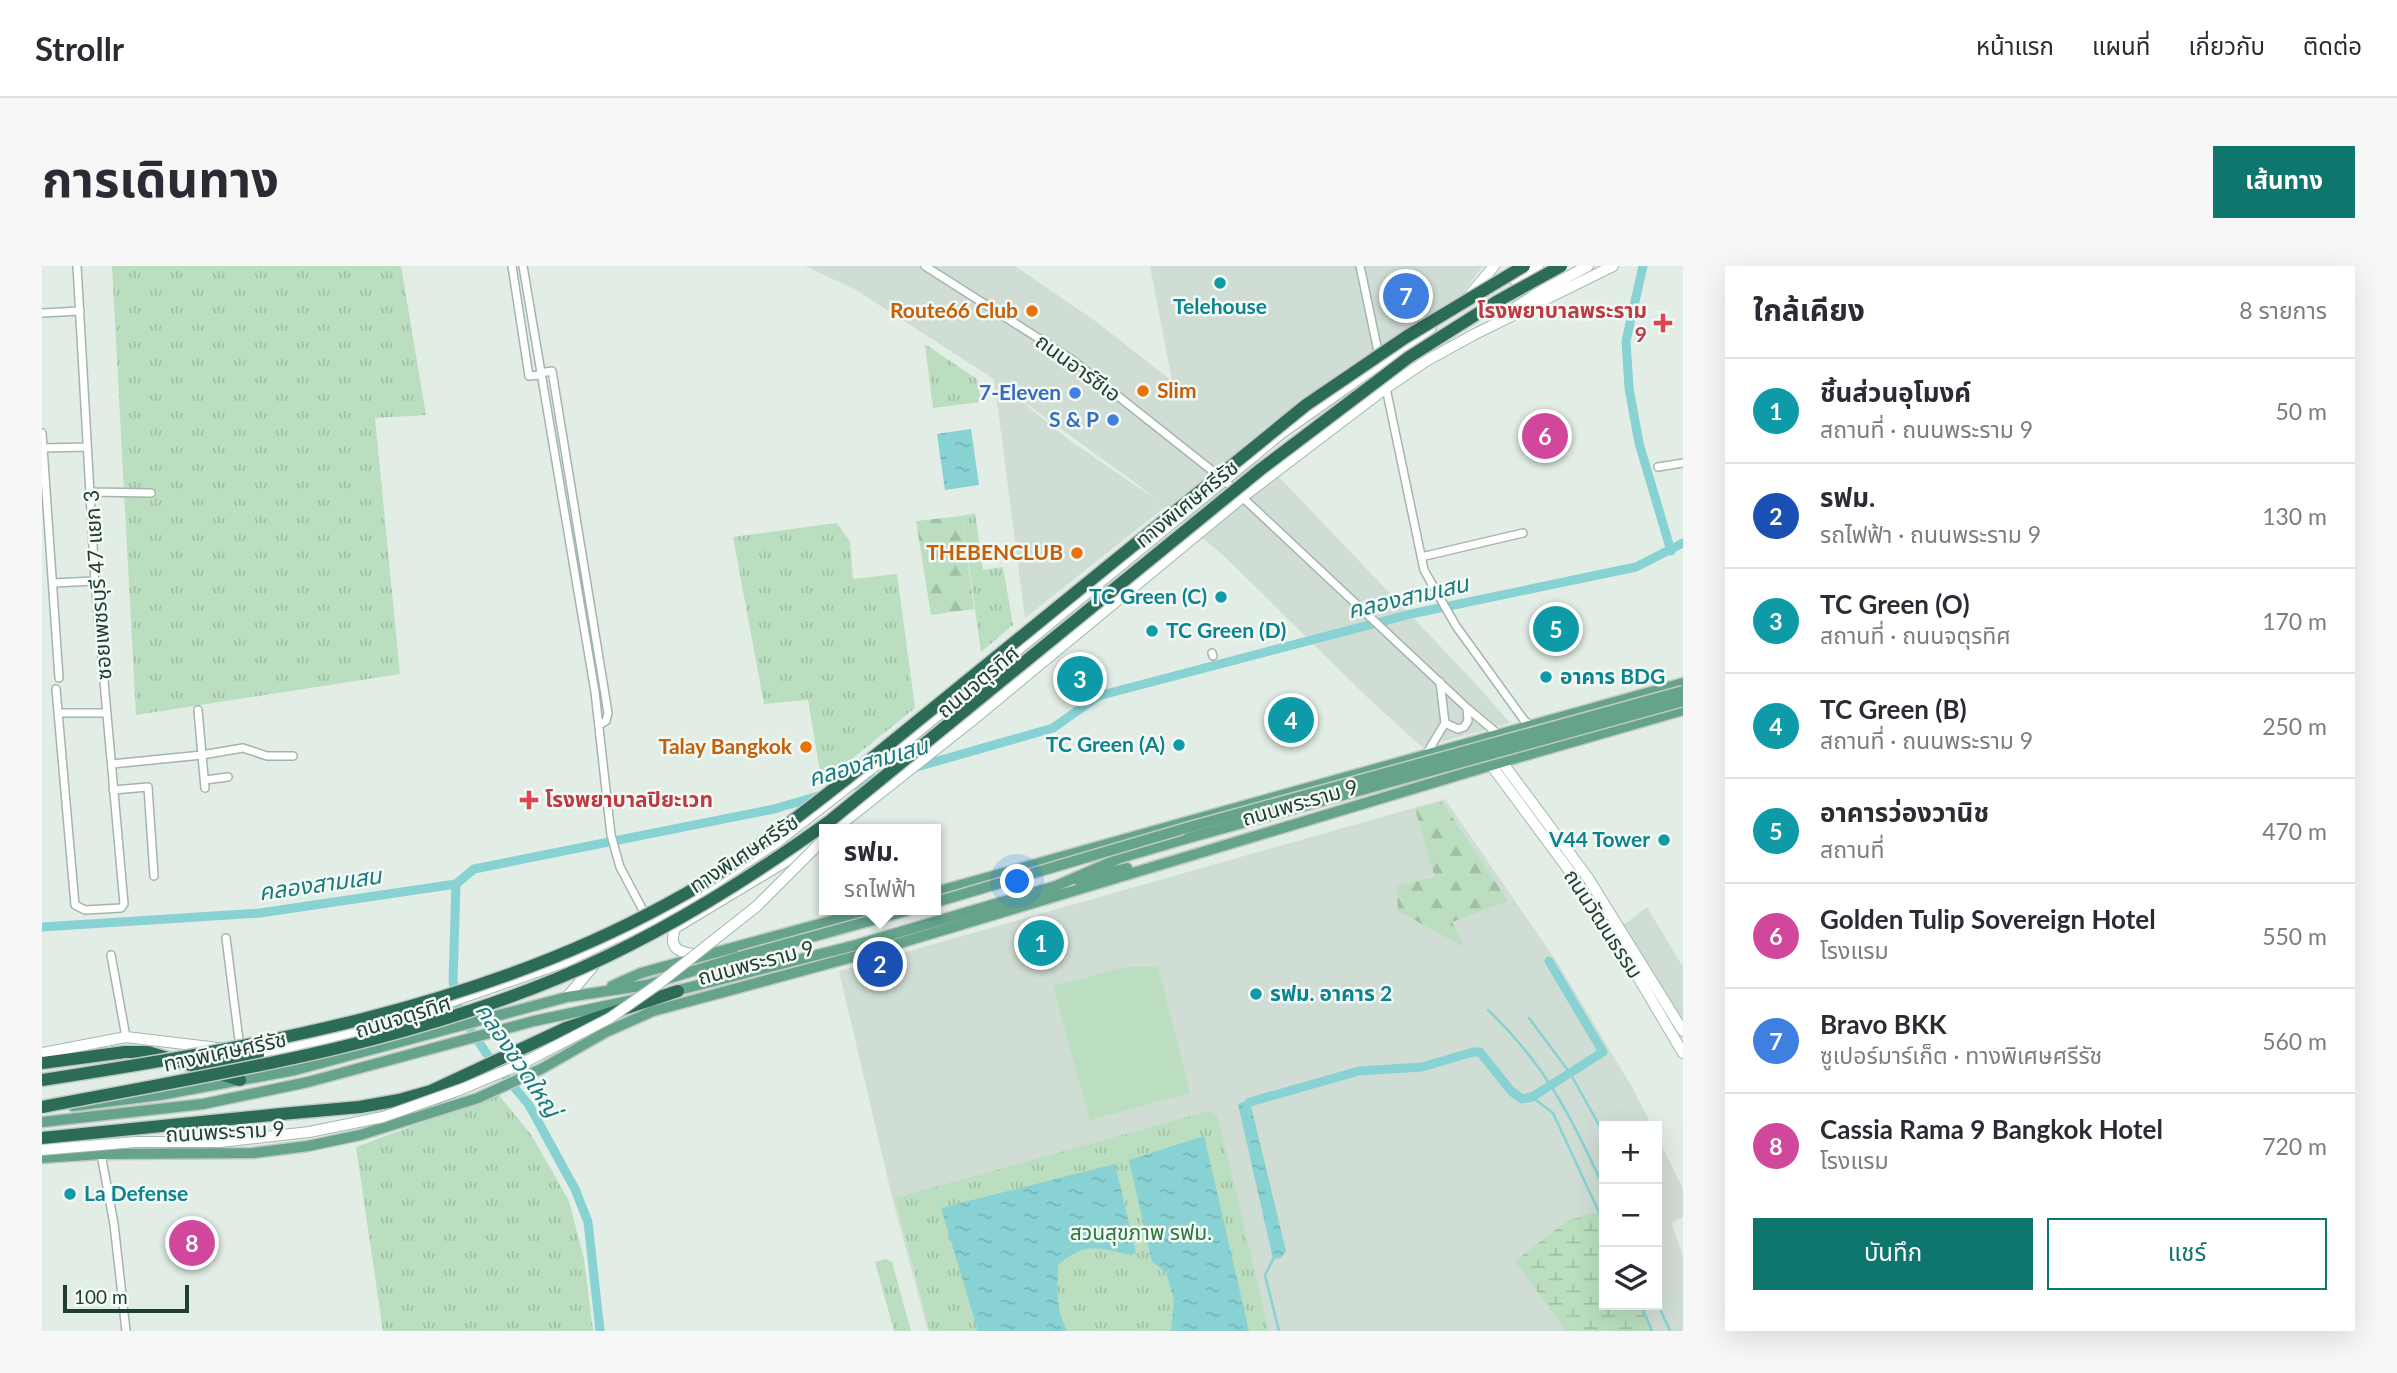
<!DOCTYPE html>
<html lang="th">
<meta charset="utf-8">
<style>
body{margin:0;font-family:Lato,"Noto Sans Thai",sans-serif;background:#f7f7f7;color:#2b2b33}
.controls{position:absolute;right:21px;bottom:21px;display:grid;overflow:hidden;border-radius:0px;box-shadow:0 7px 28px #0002}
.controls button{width:63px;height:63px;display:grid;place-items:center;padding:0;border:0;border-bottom:2px solid #e1e1e2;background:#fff;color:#2b2b33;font:35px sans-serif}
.scale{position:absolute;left:21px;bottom:18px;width:126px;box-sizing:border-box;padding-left:7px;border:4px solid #213e33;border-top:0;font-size:19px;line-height:24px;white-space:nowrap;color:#213e33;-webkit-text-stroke:5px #f3f9f5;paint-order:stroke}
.you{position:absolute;left:976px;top:616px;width:24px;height:24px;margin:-18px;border:5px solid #fff;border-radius:50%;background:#1a73e8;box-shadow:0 0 0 10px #1a73e833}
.badge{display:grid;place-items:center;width:46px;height:46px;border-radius:50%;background:#0f766e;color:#fff;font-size:23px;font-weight:700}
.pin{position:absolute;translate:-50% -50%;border:4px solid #fff;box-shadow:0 2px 7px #0006}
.popup{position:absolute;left:777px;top:558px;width:122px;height:91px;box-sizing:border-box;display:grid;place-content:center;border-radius:0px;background:#fff;filter:drop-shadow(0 2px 5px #0005);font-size:23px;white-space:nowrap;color:#7c7c81}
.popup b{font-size:26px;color:#2b2b33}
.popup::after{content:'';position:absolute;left:50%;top:100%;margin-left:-14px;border:14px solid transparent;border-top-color:#fff}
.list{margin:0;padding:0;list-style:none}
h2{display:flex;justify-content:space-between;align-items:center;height:91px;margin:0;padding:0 28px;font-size:30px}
h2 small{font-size:23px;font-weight:400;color:#7c7c81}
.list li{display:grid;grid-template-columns:46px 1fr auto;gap:21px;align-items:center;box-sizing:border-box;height:105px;padding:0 28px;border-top:2px solid #e1e1e2}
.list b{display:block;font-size:26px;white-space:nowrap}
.list p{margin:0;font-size:23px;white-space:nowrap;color:#7c7c81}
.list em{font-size:23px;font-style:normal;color:#7c7c81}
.actions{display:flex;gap:14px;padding:21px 28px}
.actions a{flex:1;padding:16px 0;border:2px solid #0f766e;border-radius:0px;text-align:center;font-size:24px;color:#0f766e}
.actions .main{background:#0f766e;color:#fff}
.icon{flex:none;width:38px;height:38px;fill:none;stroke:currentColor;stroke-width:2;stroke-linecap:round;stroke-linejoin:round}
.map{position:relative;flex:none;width:1641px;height:1065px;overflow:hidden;border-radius:0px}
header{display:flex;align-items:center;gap:42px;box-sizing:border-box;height:98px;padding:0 35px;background:#fff;border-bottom:2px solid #e1e1e2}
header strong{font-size:33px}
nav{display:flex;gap:38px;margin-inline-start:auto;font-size:24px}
.intro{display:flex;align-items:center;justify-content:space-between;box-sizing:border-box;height:168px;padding:0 42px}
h1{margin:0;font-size:49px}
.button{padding:18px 32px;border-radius:0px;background:#0f766e;color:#fff;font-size:24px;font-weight:700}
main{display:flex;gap:42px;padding:0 42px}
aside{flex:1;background:#fff;border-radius:0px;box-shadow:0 7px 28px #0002}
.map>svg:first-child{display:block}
</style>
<header>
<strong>Strollr</strong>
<nav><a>หน้าแรก</a><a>แผนที่</a><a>เกี่ยวกับ</a><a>ติดต่อ</a></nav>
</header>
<div class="intro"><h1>การเดินทาง</h1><a class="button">เส้นทาง</a></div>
<main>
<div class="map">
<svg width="1641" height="1065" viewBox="0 0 1641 1065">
<defs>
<pattern id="grass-tufts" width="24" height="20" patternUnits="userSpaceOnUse" patternTransform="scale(1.75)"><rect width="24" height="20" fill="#badebf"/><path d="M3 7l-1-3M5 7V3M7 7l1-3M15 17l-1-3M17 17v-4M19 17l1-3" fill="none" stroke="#a0c0a5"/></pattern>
<pattern id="forest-firs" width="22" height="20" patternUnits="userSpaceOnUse" patternTransform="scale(1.75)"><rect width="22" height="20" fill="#badebf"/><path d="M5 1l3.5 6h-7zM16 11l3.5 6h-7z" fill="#a0c0a5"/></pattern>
<pattern id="wetland-marsh" width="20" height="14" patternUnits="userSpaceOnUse" patternTransform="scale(1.75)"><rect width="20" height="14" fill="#badebf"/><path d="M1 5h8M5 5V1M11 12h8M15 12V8" fill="none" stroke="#a0c0a5"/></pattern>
<pattern id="water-ripples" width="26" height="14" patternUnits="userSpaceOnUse" patternTransform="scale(1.75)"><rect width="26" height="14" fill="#88d2d3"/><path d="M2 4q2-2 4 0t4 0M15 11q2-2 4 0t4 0" fill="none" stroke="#75b5b6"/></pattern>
</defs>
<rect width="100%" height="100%" fill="#e2ede6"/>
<path fill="#d0ddd5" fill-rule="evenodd" d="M763,0H973L1052,54L1130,115L1108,0H1441L1419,29L1202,180L1242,216L1434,418L1468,457L1380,481L1327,433L1180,288L1123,241L983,352L952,113L814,24ZM964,123L1095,218L1113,233L1030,176Z
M1403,533L1517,699L1591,823L1610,860H1562V1039H1615V870L1641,923V951L1629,957L1641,990V1065H886L850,931L797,705Z
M1605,641L1641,701V760L1580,660Z"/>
<path fill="url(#grass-tufts)" d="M70,0H359L384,149L333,152L358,408L94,449Z
M883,78L935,113L939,136L891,142Z
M933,247L941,304L961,301L971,359L939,386L920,250Z
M795,257L808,276L811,313L855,308L873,442L780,517L766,434L722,438L691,271Z
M456,828L490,870L527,935L542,993L551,1065H341L314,881Z
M1167,845L1174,849L1177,856L1227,1065H888L853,932Z
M844,993L850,996L869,1065H852L833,996Z"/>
<path fill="url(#forest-firs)" d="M920,250L932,343L889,349L874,255Z
M1400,536L1466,635L1410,656L1422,681L1356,645L1355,619L1393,611L1373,543Z"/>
<path fill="url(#wetland-marsh)" d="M1558,946L1562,955V1039H1600L1612,1065H1524L1473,995L1526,954Z"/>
<path fill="#badebf" d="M1116,700L1148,827L1048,854L1011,720L1085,701Z"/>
<path fill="url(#water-ripples)" d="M929,163L937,219L903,224L895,168Z
M1203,835L1208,836L1244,985L1239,992L1231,993L1196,838Z
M1162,870L1207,1065H1129L1132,1034L1124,1006L1110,996L1087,894Z
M1073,898L1094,987L1089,989C1056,982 1044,975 1016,999C1015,1022 1014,1044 1025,1065H936L899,942Z"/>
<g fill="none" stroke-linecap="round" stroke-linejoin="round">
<path stroke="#88d2d3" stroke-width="2.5" d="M1446,744C1503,798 1530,852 1562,922
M1487,752L1528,807L1562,868
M1490,831L1511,847L1562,957
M1231,993L1223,1009L1237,1065
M1615,1036L1628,1065
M1599,1039L1610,1065"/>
<path stroke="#88d2d3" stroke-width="9" d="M1601,0L1584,75L1587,122L1597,177L1629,285
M871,502L1011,462L1056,430L1369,348L1594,301L1641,277
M807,521L837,512
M414,618L411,715L417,745L444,787L487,839L533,923L546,956L558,1065
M0,661L218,647L414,618L432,603L732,543L780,529
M1208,836L1317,805L1380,801L1431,786H1438L1469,825L1480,833L1490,831L1561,786L1507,695"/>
<defs>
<path id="street" d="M470,0L487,110L498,109
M481,0L553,426L569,569L578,601L604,650
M883,0L1029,93L1182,214L1425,442L1456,468
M1318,0L1337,90
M0,47L38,45
M498,107L510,105L566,447L564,455L557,459
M1344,122L1382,304L1414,360L1482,454L1488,459
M0,167L17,412
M1,182L45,181
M1616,201L1641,197
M49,226L109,227
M1379,291L1481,267
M11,317L53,315
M1170,387L1171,390
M14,423L33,639L43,644L79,642L82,638L53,315L35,0
M16,447H65
M1403,457L1416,463L1422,461L1426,455L1425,443
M1385,487L1403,457L1398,416
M70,498L160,489L156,444
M163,514L186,511
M163,522L160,489L201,482L225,490H251
M71,524L106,521L112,610
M184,672L198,782
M69,689L84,771
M59,888L72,958L84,1065"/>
<path id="secondary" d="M1471,13L1496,0
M1425,32L1452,0
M1465,47L1499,25L1546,0
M1460,496L1546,612L1641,765
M1449,499L1526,603L1587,696L1641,787
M793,563L932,453L1202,230L1344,122L1384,95L1433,68L1571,0
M660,689C641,687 625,686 633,662L776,576
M525,731L554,697
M0,787L84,771L176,782
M211,788L252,781L345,758L523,696L607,656L662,624L735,576L856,482L1240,167L1389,62"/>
<path id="primary" d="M1036,614L1085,602
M894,626L1641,417
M570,720L599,707L829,644
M629,726L814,679L1014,620L1078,592L1146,572
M31,840L118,829L253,804L525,731L605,719L697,691
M0,856L161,838L266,816L492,755L596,733
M0,892L59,888L211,887L266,880L318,869L436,832L499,803L564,766L611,745L818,689L1460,496L1641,444"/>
<path id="highway" d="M0,797L83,786H106L198,814
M157,799L216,789
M239,848L318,841L357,834L389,825L524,762L636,725"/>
</defs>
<use href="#street" stroke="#a4b5ad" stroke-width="10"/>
<use href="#secondary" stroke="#a0b9ad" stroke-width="12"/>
<use href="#primary" stroke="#c1c9c6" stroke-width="13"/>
<use href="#highway" stroke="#c1c9c6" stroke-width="15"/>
<use href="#street" stroke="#fff" stroke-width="7"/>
<use href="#secondary" stroke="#fff" stroke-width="10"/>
<use href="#primary" stroke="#65a38b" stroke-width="10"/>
<use href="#highway" stroke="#2c6b56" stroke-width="12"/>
<defs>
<path id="secondary-bridge" d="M0,884L93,876H178L267,866L341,851L420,823L479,798L568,752L615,719L715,640L782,573"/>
<path id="primary-bridge" d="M1146,572L1641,435
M894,636L1144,562L1641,425
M697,691L867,644"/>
<path id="highway-bridge" d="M0,814C214,781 433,743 625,638C689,604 746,558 803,514L1264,139L1364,71L1482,0
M0,841C173,808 350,781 514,713C612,673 703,616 789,554L1219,203L1367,91L1454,36L1519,0
M0,872L239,848"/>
</defs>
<use href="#secondary-bridge" stroke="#a0b9ad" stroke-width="12" stroke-linecap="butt"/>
<use href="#primary-bridge" stroke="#c1c9c6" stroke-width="13" stroke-linecap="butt"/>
<use href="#highway-bridge" stroke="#c1c9c6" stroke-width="15" stroke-linecap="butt"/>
<use href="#secondary-bridge" stroke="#fff" stroke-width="10"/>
<use href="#primary-bridge" stroke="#65a38b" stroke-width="10"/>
<use href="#highway-bridge" stroke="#2c6b56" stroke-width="12"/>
</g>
<g fill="#0f9aa8" stroke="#f3f9f5" stroke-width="2.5">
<circle cx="1178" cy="17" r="7"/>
<circle cx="1179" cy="331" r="7"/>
<circle cx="1110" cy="365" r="7"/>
<circle cx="1504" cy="411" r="7"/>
<circle cx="1137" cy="479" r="7"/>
<circle cx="1622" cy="574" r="7"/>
<circle cx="1214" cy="728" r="7"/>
<circle cx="28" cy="928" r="7"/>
</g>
<g fill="#e8710a" stroke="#f3f9f5" stroke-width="2.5">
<circle cx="990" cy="45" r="7"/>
<circle cx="1101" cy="125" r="7"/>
<circle cx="1035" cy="287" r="7"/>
<circle cx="764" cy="481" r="7"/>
</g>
<g fill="#e0444e" stroke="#f3f9f5" stroke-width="2.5">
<path d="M1617.5 46.5h7v7h7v7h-7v7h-7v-7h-7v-7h7z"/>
<path d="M483.5 523.5h7v7h7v7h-7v7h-7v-7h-7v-7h7z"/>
</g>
<g fill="#3f7fe0" stroke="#f3f9f5" stroke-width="2.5">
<circle cx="1033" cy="127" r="7"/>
<circle cx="1071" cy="154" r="7"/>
</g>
<g text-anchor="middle" stroke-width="5" stroke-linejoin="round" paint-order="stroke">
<g font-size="21" font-weight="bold" fill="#0d838f" stroke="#f3f9f5" text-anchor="start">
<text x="1178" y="48" text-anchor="middle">Telehouse</text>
<text x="1165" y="338" text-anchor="end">TC Green (C)</text>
<text x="1124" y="372">TC Green (D)</text>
<text x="1518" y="418">อาคาร BDG</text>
<text x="1123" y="486" text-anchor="end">TC Green (A)</text>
<text x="1608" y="581" text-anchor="end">V44 Tower</text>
<text x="1228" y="735">รฟม. อาคาร 2</text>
<text x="42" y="935">La Defense</text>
</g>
<g font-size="21" font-weight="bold" fill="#c56008" stroke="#f3f9f5" text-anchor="end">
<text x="976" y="52">Route66 Club</text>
<text x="1115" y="132" text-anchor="start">Slim</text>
<text x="1021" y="294">THEBENCLUB</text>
<text x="750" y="488">Talay Bangkok</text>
</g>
<g font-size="21" font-weight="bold" fill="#be3a42" stroke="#f3f9f5" text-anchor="end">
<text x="1605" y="52">โรงพยาบาลพระราม<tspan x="1605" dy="24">9</tspan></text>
<text x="503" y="541" text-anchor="start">โรงพยาบาลปิยะเวท</text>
</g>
<g font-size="21" fill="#213e33" stroke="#f3f9f5">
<text transform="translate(1036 102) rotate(36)" y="7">ถนนอาร์ซีเอ</text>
<text transform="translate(1145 238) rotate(-39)" y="7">ทางพิเศษศรีรัช</text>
<text transform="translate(56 319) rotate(-94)" y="7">ซอยเพชรบุรี 47 แยก 3</text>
<text transform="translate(936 416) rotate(-40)" y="7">ถนนจตุรทิศ</text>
<text transform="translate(1258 537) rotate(-16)" y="7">ถนนพระราม 9</text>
<text transform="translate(702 588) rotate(-33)" y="7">ทางพิเศษศรีรัช</text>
<text transform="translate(1561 658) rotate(57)" y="7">ถนนวัฒนธรรม</text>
<text transform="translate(714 697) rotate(-15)" y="7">ถนนพระราม 9</text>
<text transform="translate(361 751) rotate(-17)" y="7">ถนนจตุรทิศ</text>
<text transform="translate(183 786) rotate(-12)" y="7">ทางพิเศษศรีรัช</text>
<text transform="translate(183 866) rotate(-3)" y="7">ถนนพระราม 9</text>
</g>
<g font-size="21" font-weight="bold" fill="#366cbe" stroke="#f3f9f5" text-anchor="end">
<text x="1019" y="134">7-Eleven</text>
<text x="1057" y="161">S &amp; P</text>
</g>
<g font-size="21" fill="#2a763d" stroke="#f3f9f5">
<text x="1099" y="974">สวนสุขภาพ รฟม.</text>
</g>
<g font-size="23" font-style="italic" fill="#19797c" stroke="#f3f9f5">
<text transform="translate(1366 331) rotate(-13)" y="8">คลองสามเสน</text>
<text transform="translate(826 496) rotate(-16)" y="8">คลองสามเสน</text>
<text transform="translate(278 618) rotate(-8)" y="8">คลองสามเสน</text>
<text transform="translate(476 794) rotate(56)" y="8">คลองชวดใหญ่</text>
</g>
</g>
</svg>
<div class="controls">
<button>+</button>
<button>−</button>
<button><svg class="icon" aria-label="layers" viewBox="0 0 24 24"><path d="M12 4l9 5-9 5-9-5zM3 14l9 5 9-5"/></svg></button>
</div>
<div class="scale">100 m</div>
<div class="you"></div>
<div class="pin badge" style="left:999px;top:677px;background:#0f9aa8">1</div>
<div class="pin badge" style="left:838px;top:698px;background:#1a4fb4">2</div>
<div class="popup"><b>รฟม.</b>รถไฟฟ้า</div>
<div class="pin badge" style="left:1038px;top:413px;background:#0f9aa8">3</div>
<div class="pin badge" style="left:1249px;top:454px;background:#0f9aa8">4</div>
<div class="pin badge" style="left:1514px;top:363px;background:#0f9aa8">5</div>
<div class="pin badge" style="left:1503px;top:170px;background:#d1479c">6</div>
<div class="pin badge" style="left:1364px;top:30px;background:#3f7fe0">7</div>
<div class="pin badge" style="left:150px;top:977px;background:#d1479c">8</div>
</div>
<aside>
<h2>ใกล้เคียง<small>8 รายการ</small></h2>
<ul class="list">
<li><span class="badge" style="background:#0f9aa8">1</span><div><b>ชิ้นส่วนอุโมงค์</b><p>สถานที่ · ถนนพระราม 9</p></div><em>50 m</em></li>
<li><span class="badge" style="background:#1a4fb4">2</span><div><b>รฟม.</b><p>รถไฟฟ้า · ถนนพระราม 9</p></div><em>130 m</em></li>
<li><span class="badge" style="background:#0f9aa8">3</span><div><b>TC Green (O)</b><p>สถานที่ · ถนนจตุรทิศ</p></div><em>170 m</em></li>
<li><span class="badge" style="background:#0f9aa8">4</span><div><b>TC Green (B)</b><p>สถานที่ · ถนนพระราม 9</p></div><em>250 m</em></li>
<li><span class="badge" style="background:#0f9aa8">5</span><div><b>อาคารว่องวานิช</b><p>สถานที่</p></div><em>470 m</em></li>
<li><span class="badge" style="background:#d1479c">6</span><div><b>Golden Tulip Sovereign Hotel</b><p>โรงแรม</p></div><em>550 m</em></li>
<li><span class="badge" style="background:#3f7fe0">7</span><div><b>Bravo BKK</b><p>ซูเปอร์มาร์เก็ต · ทางพิเศษศรีรัช</p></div><em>560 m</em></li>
<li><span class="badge" style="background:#d1479c">8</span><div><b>Cassia Rama 9 Bangkok Hotel</b><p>โรงแรม</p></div><em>720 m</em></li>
</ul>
<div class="actions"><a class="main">บันทึก</a><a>แชร์</a></div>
</aside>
</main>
